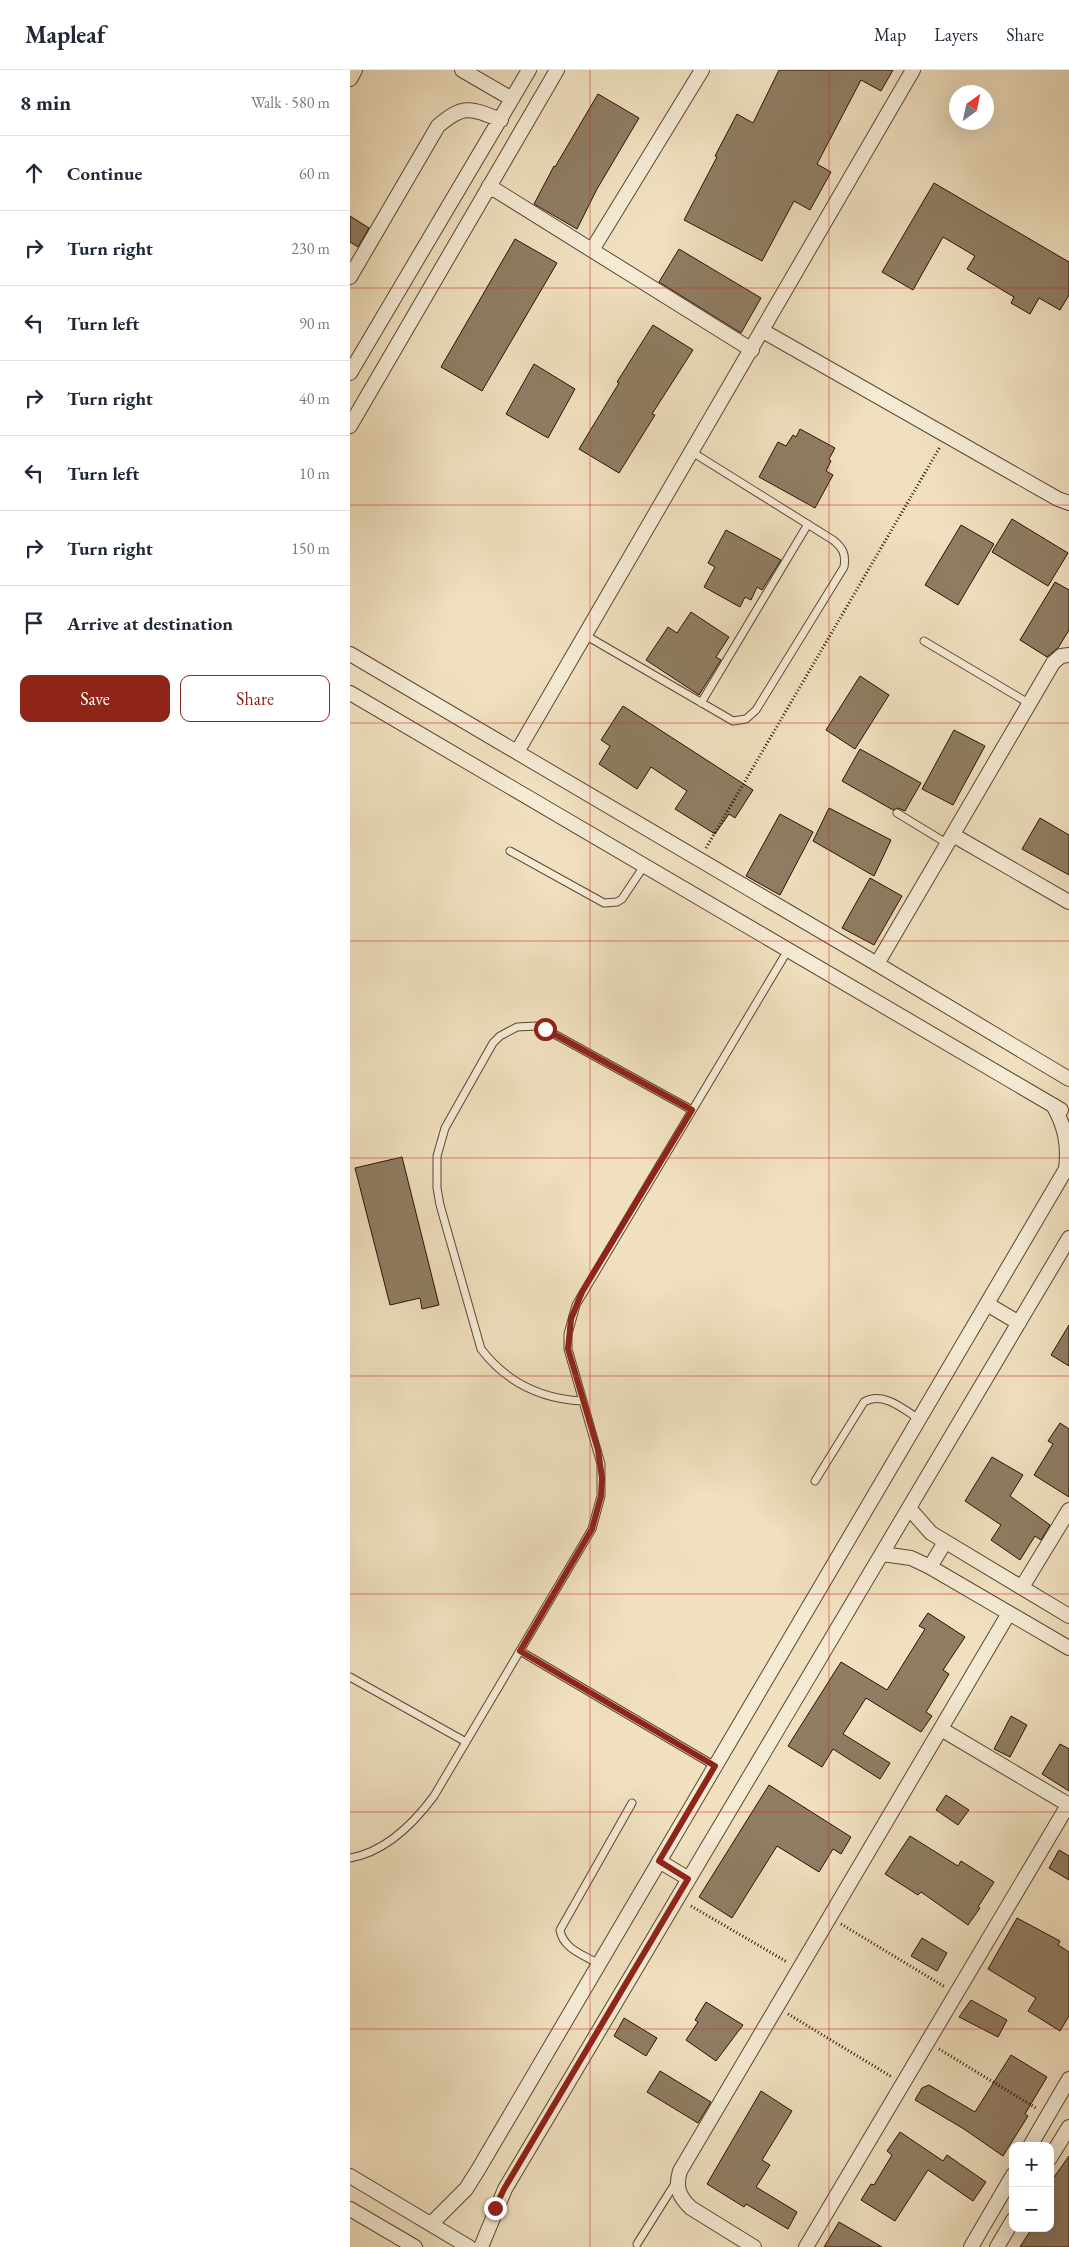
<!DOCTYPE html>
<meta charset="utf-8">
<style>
body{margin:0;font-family:"EB Garamond",serif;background:#f2f2f3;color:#1f2937}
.controls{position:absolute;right:15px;bottom:15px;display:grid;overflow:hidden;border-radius:10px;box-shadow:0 5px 20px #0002}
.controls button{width:45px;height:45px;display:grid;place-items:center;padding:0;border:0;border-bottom:1px solid #e0e1e3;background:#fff;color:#1f2937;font:25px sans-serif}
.compass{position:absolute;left:599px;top:15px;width:45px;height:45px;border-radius:50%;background:#fff;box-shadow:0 5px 20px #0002;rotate:33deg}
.stop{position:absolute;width:15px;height:15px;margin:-11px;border:4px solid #8f2418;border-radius:50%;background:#fff}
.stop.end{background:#8f2418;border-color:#fff;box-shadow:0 1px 5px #0008}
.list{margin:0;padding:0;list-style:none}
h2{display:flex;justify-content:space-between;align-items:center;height:65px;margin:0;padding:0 20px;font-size:21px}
h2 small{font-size:16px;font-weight:400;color:#747a83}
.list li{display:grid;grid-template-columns:32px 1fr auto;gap:15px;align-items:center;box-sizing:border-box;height:75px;padding:0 20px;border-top:1px solid #e0e1e3}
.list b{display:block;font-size:19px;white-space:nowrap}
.list em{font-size:16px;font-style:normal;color:#747a83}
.actions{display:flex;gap:10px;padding:15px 20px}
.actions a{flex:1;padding:11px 0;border:1px solid #8f2418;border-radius:10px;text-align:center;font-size:18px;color:#8f2418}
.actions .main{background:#8f2418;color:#fff}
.icon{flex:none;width:28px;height:28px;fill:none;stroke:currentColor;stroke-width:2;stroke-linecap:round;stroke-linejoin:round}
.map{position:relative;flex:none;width:719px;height:2177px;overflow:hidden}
header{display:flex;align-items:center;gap:30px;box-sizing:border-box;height:70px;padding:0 25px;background:#fff;border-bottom:1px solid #e0e1e3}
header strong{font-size:24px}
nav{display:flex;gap:28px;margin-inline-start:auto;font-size:18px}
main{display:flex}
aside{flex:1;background:#fff}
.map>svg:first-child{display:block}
</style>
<header>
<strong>Mapleaf</strong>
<nav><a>Map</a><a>Layers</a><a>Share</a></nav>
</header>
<main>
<aside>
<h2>8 min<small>Walk · 580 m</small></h2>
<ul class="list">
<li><svg class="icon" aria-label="ahead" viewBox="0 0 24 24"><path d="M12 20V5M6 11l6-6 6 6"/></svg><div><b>Continue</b></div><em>60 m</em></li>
<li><svg class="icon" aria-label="right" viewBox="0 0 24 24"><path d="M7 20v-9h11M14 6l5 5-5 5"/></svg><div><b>Turn right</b></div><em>230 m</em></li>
<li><svg class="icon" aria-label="left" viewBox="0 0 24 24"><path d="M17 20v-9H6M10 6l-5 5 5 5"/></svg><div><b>Turn left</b></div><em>90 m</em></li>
<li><svg class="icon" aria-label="right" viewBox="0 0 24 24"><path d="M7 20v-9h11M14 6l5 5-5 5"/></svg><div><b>Turn right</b></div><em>40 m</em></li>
<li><svg class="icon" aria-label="left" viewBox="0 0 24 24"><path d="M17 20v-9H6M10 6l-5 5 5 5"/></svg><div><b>Turn left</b></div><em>10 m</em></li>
<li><svg class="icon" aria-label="right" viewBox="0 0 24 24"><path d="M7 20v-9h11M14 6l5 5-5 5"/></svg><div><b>Turn right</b></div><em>150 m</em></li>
<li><svg class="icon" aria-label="arrive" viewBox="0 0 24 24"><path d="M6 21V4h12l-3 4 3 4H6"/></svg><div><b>Arrive at destination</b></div></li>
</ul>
<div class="actions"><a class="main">Save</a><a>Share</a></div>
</aside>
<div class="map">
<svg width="719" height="2177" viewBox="0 0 719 2177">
<rect width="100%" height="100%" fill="#f0e0bf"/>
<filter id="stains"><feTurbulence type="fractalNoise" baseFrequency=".004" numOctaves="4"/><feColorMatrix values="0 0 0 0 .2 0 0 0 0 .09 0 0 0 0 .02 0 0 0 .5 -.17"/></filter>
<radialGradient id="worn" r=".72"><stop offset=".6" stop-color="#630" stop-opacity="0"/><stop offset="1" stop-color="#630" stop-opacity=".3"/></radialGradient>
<path fill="#907d64" stroke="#291202" d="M429,0H543L531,21L511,10L467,94L481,102L460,140L444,131L412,191L334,150L367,87L365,86L387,44L403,53Z
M248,24L289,48L247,119L227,159L184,134L204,96L205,97Z
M584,113L719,192V225L710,240L689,228L680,244L661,233L664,227L617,199L625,186L593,167L563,220L532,202Z
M0,146L19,158L8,177L0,172Z
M165,169L207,193L132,321L91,297Z
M329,179L411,228L391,263L309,212Z
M303,255L343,280L302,344L305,345L269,403L229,379L269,313L267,312Z
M184,294L225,319L198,368L156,344Z
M450,359L485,378L479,389L481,391L476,401L483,405L465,438L409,407L428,372L436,376L443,365L446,367Z
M662,449L718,483L698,516L642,482Z
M611,455L644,474L608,535L575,515Z
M376,460L431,490L412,520L407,517L401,530L395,527L390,537L354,517L365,497L358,493Z
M705,512L719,520V560L708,578L697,587L670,570Z
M341,542L379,567L366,587L371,590L349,625L296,590L318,557L327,563Z
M510,606L539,625L505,679L476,660Z
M273,636L403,720L385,748L379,744L365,764L325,739L337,721L301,697L287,719L249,694L260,676L251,670Z
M604,660L635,676L603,735L572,719Z
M510,679L571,713L555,741L548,738L543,740L492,711Z
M479,738L541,770L524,806L463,771Z
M430,744L463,762L430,825L396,806Z
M690,748L719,765V805L672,779Z
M520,808L552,826L524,875L492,858Z
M52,1087L89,1235L72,1239L70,1228L40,1235L5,1098Z
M719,1255V1296L701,1285Z
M710,1353L719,1359V1427L684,1405L703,1374L698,1371Z
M642,1387L673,1405L660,1426L700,1455L691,1470L685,1466L670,1490L641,1470L651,1455L615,1431Z
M578,1543L615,1567L593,1600L599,1604L576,1642L582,1646L571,1662L516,1628L493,1664L540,1693L530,1709L483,1679L472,1697L438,1676L491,1592L537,1620L575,1559L569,1556Z
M661,1646L677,1655L660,1687L644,1679Z
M710,1674L719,1679V1721L692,1704Z
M419,1715L501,1767L491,1784L483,1779L469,1802L427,1776L382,1848L349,1827Z
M596,1725L619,1740L608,1755L586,1740Z
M560,1766L608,1796L611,1791L644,1812L628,1837L630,1838L618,1855L571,1822L568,1825L535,1804Z
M709,1780L719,1786V1810L699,1798Z
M667,1848L710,1871L708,1875L719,1882V1946L710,1961L678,1941L686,1928L638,1899Z
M572,1868L597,1883L587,1901L561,1886Z
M621,1930L657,1950L648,1967L609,1947Z
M356,1932L393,1955L366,1991L336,1970L348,1952L345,1950Z
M274,1948L307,1968L296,1986L264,1966Z
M661,1985L697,2007L675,2044L678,2046L653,2086L614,2059L565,2030L572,2018L579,2015L625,2042Z
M310,2001L361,2032L348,2053L297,2022Z
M411,2021L442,2041L412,2090L420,2095L406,2117L447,2142L438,2159L396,2134L394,2137L357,2114Z
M550,2062L593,2091L597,2085L636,2112L623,2131L578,2100L545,2151L511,2130L521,2114L524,2115L542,2085L537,2081Z
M719,2086V2177H670L682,2158H700V2113Z
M489,2152L532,2177H474Z"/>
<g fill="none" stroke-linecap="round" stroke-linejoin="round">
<defs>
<path id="lane" d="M235,565L383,651L396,649L406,640L494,497C496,484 493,478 483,470L342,382
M574,571L680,634
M351,633L458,454
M547,743L598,774
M160,781L254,833L267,832L272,829L294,796
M233,1331C191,1329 157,1313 131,1279L90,1135L87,1118V1086L95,1058L143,973L150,966L167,957L186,956L195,959L342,1040
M465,1411L514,1332C533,1321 553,1339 569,1349
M170,1581L365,1696
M0,1607L116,1672
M0,1788C35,1782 64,1753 84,1726L242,1459L251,1426V1394L218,1279V1264L226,1235L438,880
M249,1894C234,1885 213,1879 210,1860L282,1733
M287,2174L326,2112"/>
<path id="street" d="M112,0L162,29
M0,9L5,0
M139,116L402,280
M242,180L352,0
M0,207L88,56C114,34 120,38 151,50
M413,261L708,429L719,433
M0,303L179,0
M0,356L207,0
M0,584L527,894L719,1009
M0,623L711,1040
M167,682L563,0
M603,765L719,832
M527,894L703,593L711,586L719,585
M637,1234L669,1253
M559,1438L581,1463L719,1546
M532,1484L561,1488L580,1497L719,1578
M580,1497L595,1472
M672,1517L719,1440
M591,1659L719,1735
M309,1791L339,1809
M680,2076L719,2009
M700,2088L719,2057
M0,2106L119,2177
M0,2139L65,2177
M81,2154L116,2119L128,2100L716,1099C719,1074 715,1056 703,1035
M131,2177L155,2119L719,1168
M404,2177L341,2138C329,2127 325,2117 330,2101L659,1543
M456,2177L718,1735
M621,2177L663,2105
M647,2177L663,2150"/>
</defs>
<use href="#lane" stroke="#5b4631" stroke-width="9"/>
<use href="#street" stroke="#5b4631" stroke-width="16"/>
<path stroke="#291202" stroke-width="3" stroke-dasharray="1 2.5" stroke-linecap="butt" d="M356,778L590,377
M341,1836L437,1892
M491,1854L595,1917
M438,1944L542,2007
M589,1979L686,2038"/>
<use href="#lane" stroke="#f5ebd5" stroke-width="7"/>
<use href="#street" stroke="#f5ebd5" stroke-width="14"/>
</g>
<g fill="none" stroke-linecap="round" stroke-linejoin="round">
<path stroke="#8f2418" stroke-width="6" d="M145,2138L154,2119L338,1809L309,1791L365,1696L170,1581L242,1459L251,1426L252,1408L248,1380L218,1279L221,1249L232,1222L342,1040L195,959"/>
</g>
<path fill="none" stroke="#d62828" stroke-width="1" stroke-opacity="0.55" d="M240,0V2177M479,0V2177M0,218H719M0,435H719M0,653H719M0,871H719M0,1088H719M0,1306H719M0,1524H719M0,1742H719M0,1959H719"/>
<rect width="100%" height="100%" filter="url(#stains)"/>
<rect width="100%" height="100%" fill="url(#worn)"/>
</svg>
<div class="controls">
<button>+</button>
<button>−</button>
</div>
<svg class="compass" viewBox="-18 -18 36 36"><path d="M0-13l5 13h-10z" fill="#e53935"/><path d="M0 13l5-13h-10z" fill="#747a83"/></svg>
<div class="stop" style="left:195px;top:959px"></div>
<div class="stop end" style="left:145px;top:2138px"></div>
</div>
</main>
